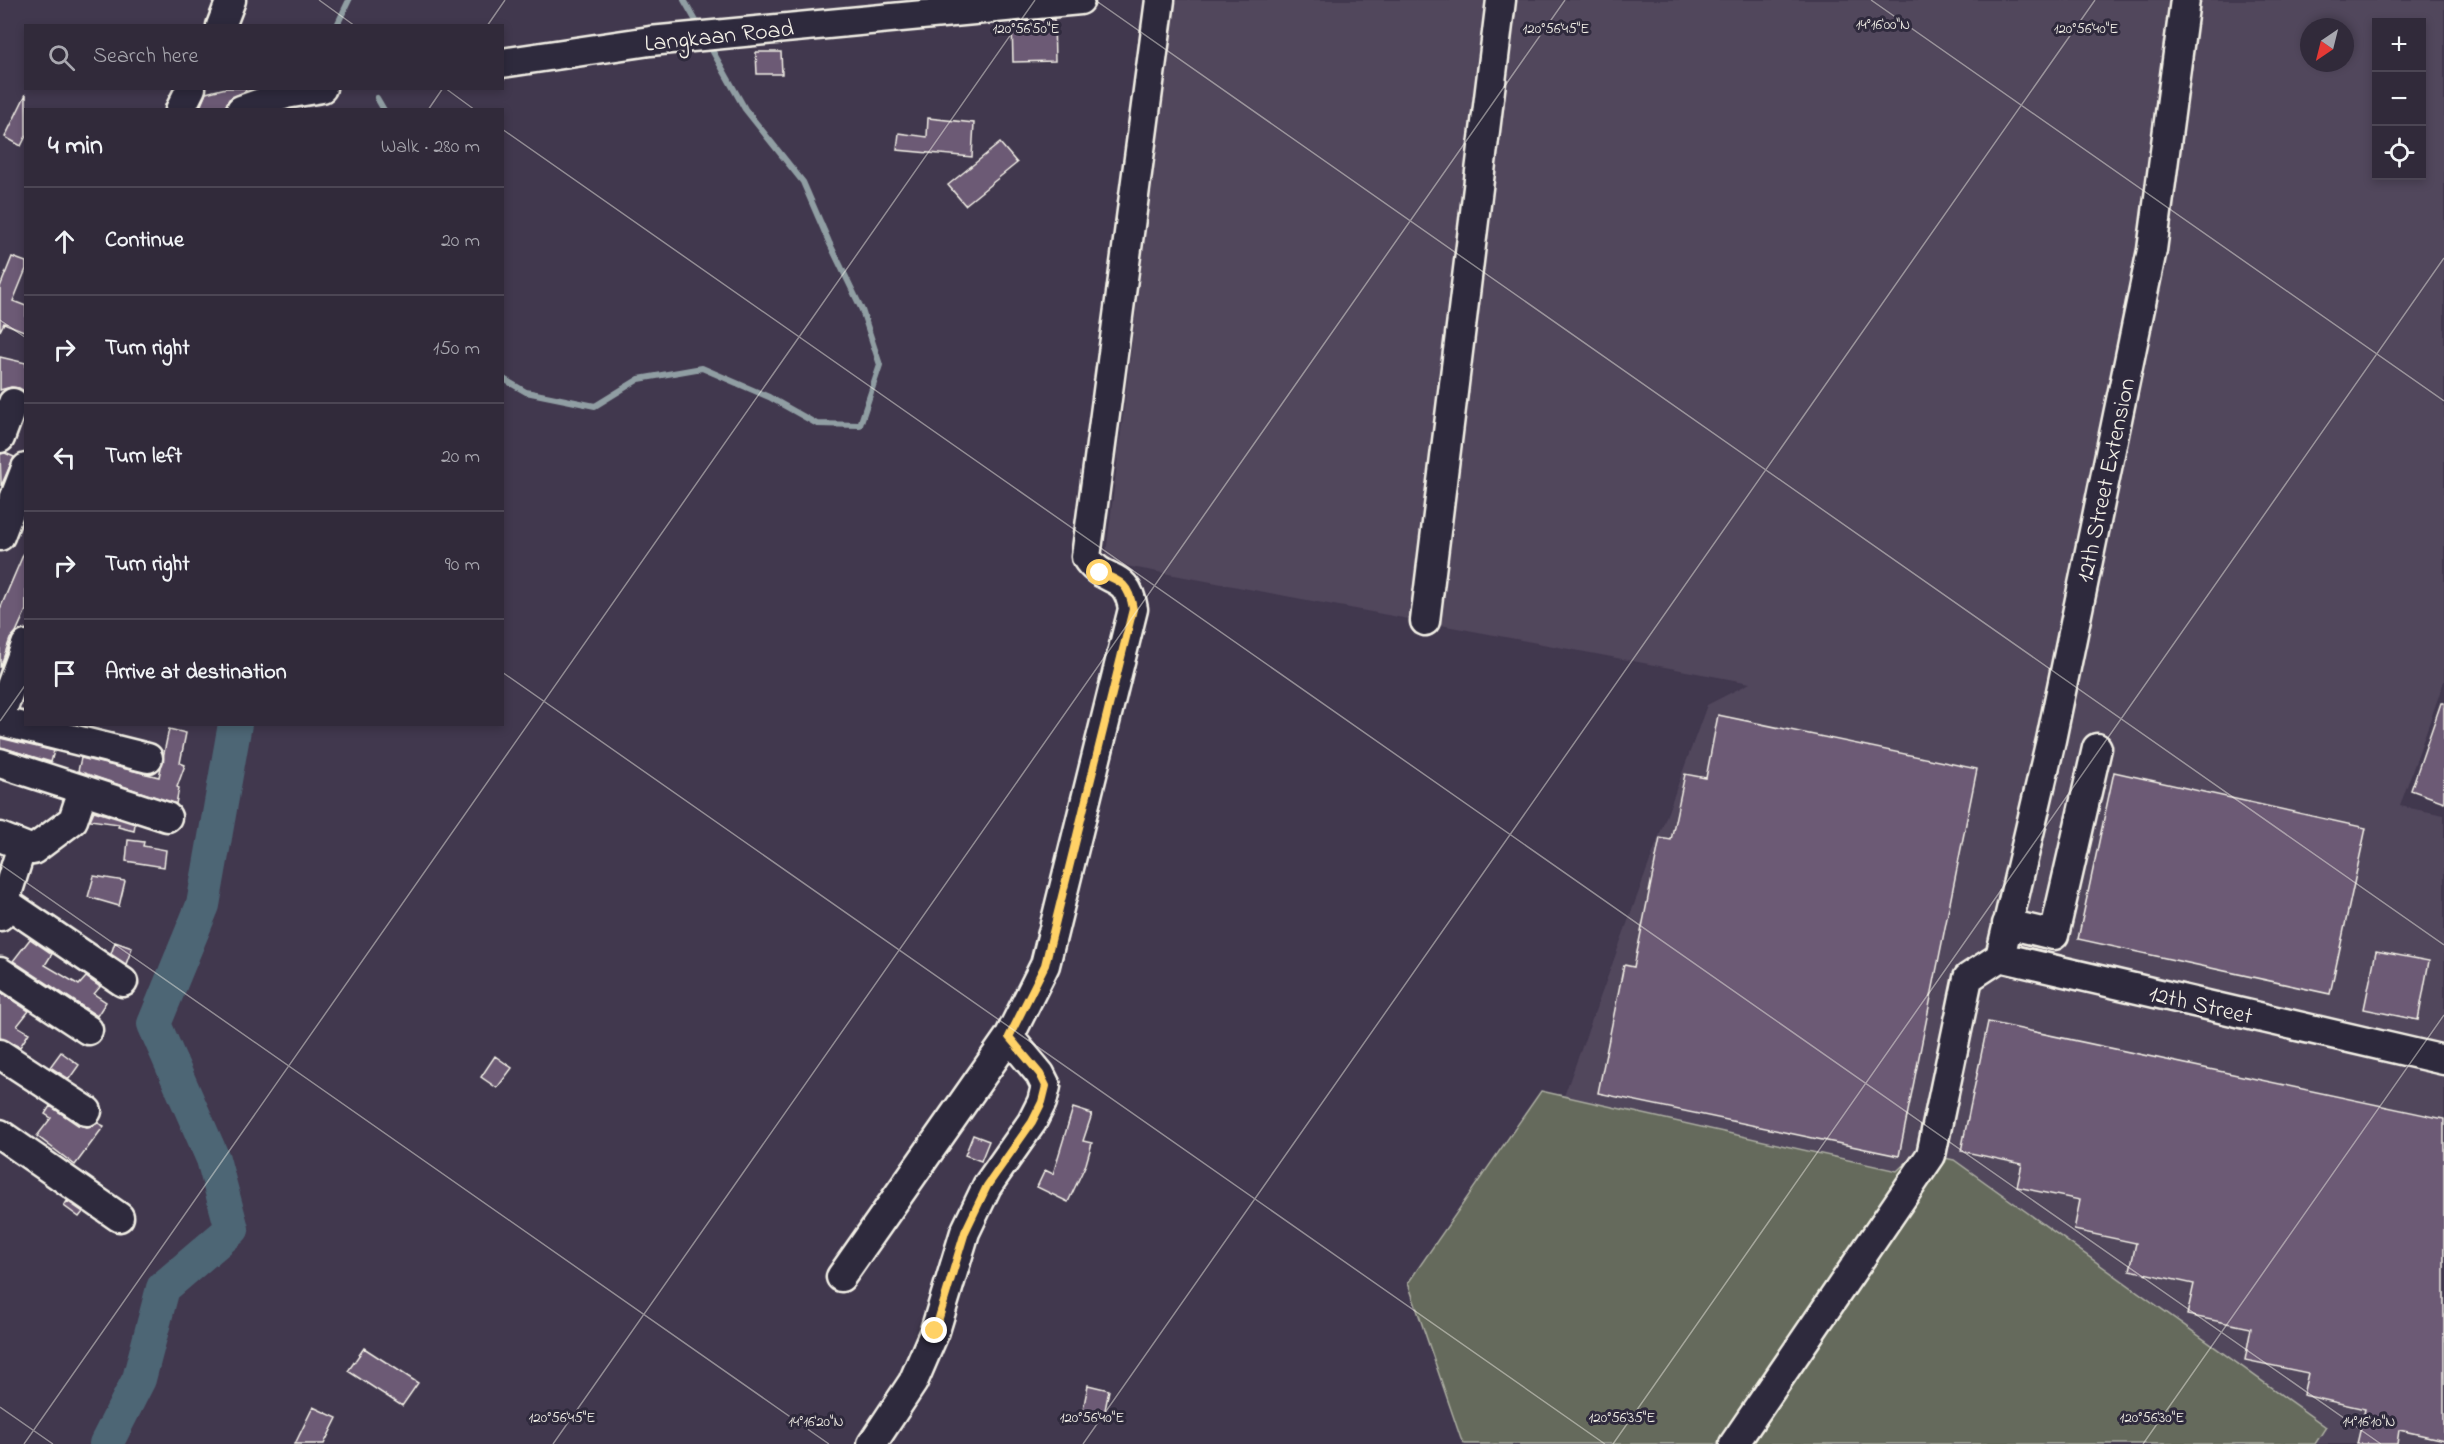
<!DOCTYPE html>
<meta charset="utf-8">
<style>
body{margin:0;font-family:"Indie Flower",sans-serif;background:#3d3645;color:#f1f3f6}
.controls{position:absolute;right:18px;top:18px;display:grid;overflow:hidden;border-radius:0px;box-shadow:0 3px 9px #0003}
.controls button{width:54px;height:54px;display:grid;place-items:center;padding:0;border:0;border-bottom:2px solid #4c4654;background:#312a3a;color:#f1f3f6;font:30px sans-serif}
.compass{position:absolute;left:2300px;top:18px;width:54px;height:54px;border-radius:50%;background:#312a3a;box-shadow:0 3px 9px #0003;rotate:215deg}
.stop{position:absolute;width:18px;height:18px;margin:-14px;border:4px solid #ffd166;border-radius:50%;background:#fff}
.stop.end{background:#ffd166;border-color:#fff;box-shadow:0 2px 6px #0008}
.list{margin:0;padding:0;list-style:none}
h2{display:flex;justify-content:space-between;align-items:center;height:78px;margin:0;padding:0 24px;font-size:26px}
h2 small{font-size:20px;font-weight:400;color:#a8a7af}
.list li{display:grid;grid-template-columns:39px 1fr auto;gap:18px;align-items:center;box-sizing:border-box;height:108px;padding:0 24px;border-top:2px solid #4c4654}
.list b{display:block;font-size:22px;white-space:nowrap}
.list em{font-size:20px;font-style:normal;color:#a8a7af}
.icon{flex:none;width:33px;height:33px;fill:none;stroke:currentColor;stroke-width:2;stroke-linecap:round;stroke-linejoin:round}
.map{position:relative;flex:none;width:2444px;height:1444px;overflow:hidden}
.search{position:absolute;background:#312a3a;box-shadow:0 3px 9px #0003;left:24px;top:24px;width:480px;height:66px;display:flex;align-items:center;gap:15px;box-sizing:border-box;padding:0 21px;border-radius:0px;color:#a8a7af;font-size:22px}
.panel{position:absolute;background:#312a3a;box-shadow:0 3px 9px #0003;left:24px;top:108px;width:480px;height:618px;border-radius:0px}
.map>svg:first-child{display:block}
</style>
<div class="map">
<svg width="2444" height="1444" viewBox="0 0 2444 1444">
<rect width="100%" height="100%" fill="#41384e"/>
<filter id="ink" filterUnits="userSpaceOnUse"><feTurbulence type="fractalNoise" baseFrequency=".0167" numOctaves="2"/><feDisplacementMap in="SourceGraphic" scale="12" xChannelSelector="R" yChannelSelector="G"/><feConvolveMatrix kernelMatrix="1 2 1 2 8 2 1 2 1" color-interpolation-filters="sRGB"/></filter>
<g filter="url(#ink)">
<path fill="#51465c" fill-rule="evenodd" d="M1174,0H2444V681L2400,806L2444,815V1444H1465L1461,1439L1408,1283L1541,1091L1564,1096L1707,705L1750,683L1105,562ZM2376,22H2422V176H2376ZM2309,27H2345V63H2309Z"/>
<path fill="#656a5c" stroke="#acaea2" stroke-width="1.5" d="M1541,1091L1897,1171L1917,1152L1954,1160L2326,1427L2315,1444H1465L1461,1439L1408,1283Z"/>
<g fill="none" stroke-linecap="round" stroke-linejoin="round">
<path stroke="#909ea3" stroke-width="6" d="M684,0L700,28
M339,26L338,23L349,0
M377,98L384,110
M502,378L526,392L595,406L639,379L702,368L769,397L817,424L860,425L880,365L862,310L829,242L803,182L745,109L708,43"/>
<path stroke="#4d6675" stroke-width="34" d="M106,1444L139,1379L163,1288L232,1229L213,1159L154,1024L203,905L235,724"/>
</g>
<path fill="#6c5a74" stroke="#f4f1e8" stroke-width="1.5" d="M1054,19L1055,61L1013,62L1012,23Z
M756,52H781L782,74H757Z
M226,88H245L246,91L229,99L225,108L199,110L206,93Z
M26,94V136L21,146L5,137Z
M928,118L974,123L972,157L897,150L899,133L927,137Z
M1000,143L1017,163L965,205L948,185Z
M12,257L26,262V269L13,301L26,306V332L4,323L0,331V287Z
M0,357L26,363V392L19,388L11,387L0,390Z
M5,453L14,457L1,486L0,454Z
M26,548V610L16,632L10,639L0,668V609Z
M2441,703H2444V802L2411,790Z
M1718,715L1977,769L1899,1156L1598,1093L1624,965L1634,967L1660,838L1671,840L1685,774L1706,778Z
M169,729L186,733L180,763L185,765L177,787L179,788L176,804L78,771L81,758L159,777Z
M0,738L54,751L51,762L0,747Z
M2114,772L2366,828L2330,994L2078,939Z
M94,811L135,824L134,831L118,827L119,824L90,820Z
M128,840L144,842L143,846L166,850L164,867L126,861Z
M94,876L125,881L119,906L88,897Z
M30,939L52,954L45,965L79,985L86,977L100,987L94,994L106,1002L97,1016L13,961Z
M115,942L132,948L126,964L111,954Z
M2376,951L2429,961L2418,1020L2364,1009Z
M0,992L29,1011L17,1026L29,1033L20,1047L0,1038Z
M1988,1022L2444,1119V1440L2399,1430L2397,1444H2357L2365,1409L2303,1395L2308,1373L2245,1360L2251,1328L2187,1315L2194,1284L2130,1270L2136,1243L2074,1230L2080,1200L2017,1187L2022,1164L1961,1151Z
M61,1052L79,1065L69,1079L50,1067Z
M495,1056L512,1068L497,1088L481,1077Z
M50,1106L78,1125L87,1127L98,1123L104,1126L75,1165L37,1136L51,1118L45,1114Z
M1073,1108L1092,1114L1083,1141L1092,1143L1086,1164L1068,1202L1037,1187L1045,1170L1053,1174Z
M973,1135L989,1141L981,1161L965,1155Z
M67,1201L83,1212L79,1217L64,1206Z
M364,1348L418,1383L402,1406L348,1371Z
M1088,1385L1109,1390L1104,1415L1083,1410Z
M313,1407L337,1418L324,1444H295Z"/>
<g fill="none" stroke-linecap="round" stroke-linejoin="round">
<defs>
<path id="minor" d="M221,26L231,0
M502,63L650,41L1080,0
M180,110L191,88
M241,110L286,94L322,88
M0,438L13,403
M0,536L26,468
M1425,621L1501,0
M0,716L26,645
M0,721L148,758
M0,763L167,817
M0,837L33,850L73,820L83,790
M5,902L123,982
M0,916L22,846
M2007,924L2054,935L2097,748
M2000,957L2051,740L2152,250L2185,0
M0,972L88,1030
M0,1054L87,1111
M0,1134L119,1217
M841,1277L1009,1037L1045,965L1133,609C1127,569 1103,585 1086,557L1160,0
M872,1444L913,1382L935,1331L965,1232L987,1186L1032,1122L1042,1102L1046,1086L1040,1074L1009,1037
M1734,1444L1931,1155L1968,978L2000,957L2444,1060"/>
</defs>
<use href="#minor" stroke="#f4f1e8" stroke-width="33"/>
<use href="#minor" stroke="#2f2a3d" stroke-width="28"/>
</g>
</g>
<g fill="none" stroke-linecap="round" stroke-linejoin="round" filter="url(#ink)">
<path stroke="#ffd166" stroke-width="8" d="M935,1331L965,1232L987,1186L1032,1122L1042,1102L1046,1086L1040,1074L1009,1037L1045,965L1133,609C1129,585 1122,581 1100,573"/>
</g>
<path fill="none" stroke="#f4f1e8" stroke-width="1.5" stroke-opacity="0.45" d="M319,0L355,26M1095,0L2444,945M1871,0L2444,401M487,26L505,0M445,88L475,110M428,110L443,88M502,129L2381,1444M0,320L26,338M502,672L1605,1444M0,721L26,684M0,864L829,1444M0,1407L53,1444M24,1444L1035,0M553,1444L1565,0M1083,1444L2095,0M1613,1444L2444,258M2143,1444L2444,1015"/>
<g text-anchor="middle" stroke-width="6" stroke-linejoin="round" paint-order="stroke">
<g font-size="24" fill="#f4f1e8" stroke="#2f2a3d">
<text transform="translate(719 35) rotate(-6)" y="8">Langkaan Road</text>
<text transform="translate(2105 480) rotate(-78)" y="8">12th Street Extension</text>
<text transform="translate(2201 1004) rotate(13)" y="8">12th Street</text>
</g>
</g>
<g font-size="15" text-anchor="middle" fill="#f4f1e8" stroke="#2f2a3d" stroke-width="6" stroke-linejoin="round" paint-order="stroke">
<text x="1883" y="29">14°16'00"N</text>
<text x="1026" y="33">120°56'50"E</text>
<text x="1556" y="33">120°56'45"E</text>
<text x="2086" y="33">120°56'40"E</text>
<text x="562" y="1422">120°56'45"E</text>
<text x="1092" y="1422">120°56'40"E</text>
<text x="1622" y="1422">120°56'35"E</text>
<text x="2152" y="1422">120°56'30"E</text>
<text x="816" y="1426">14°16'20"N</text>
<text x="2369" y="1426">14°16'10"N</text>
</g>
</svg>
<div class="controls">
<button>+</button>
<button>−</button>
<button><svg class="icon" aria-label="locate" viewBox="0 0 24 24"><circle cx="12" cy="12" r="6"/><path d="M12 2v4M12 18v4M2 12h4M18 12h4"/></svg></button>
</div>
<svg class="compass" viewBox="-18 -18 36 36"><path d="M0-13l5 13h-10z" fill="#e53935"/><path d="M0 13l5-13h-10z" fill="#a8a7af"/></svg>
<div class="stop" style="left:1100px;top:573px"></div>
<div class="stop end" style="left:935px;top:1331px"></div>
<div class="search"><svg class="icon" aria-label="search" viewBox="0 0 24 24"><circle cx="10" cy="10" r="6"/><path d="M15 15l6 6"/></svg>Search here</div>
<section class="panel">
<h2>4 min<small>Walk · 280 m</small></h2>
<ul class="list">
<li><svg class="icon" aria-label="ahead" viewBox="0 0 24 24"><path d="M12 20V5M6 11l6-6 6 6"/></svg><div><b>Continue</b></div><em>20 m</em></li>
<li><svg class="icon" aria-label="right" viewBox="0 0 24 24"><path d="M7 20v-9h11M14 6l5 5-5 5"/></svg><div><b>Turn right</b></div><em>150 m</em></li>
<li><svg class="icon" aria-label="left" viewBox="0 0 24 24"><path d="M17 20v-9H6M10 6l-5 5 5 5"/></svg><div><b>Turn left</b></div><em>20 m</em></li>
<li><svg class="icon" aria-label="right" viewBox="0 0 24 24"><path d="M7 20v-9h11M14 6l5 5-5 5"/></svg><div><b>Turn right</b></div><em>90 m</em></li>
<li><svg class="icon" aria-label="arrive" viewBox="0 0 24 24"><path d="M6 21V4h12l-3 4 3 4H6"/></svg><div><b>Arrive at destination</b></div></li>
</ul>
</section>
</div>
